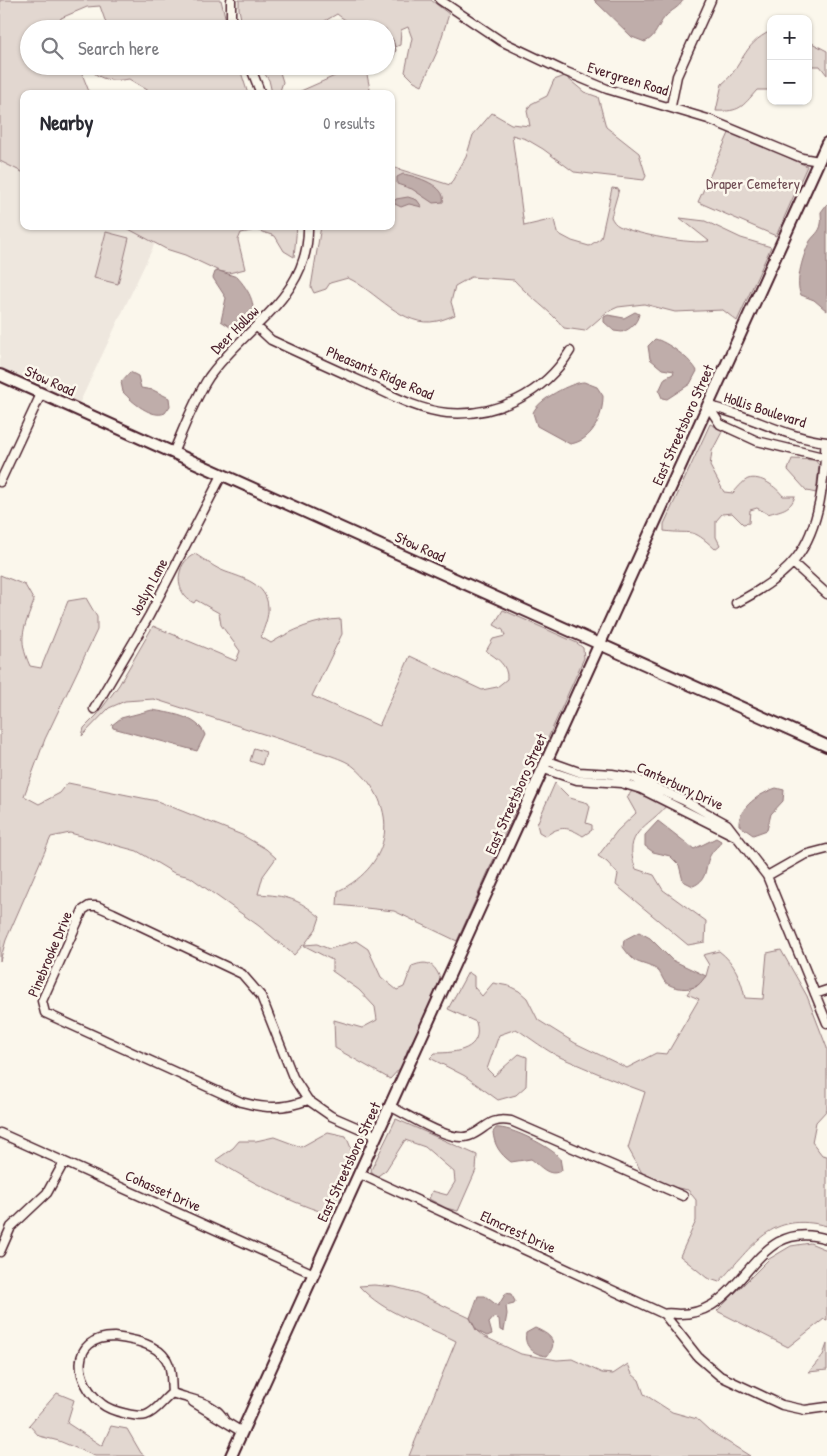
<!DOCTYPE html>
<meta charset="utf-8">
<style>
body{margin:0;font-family:"Patrick Hand",sans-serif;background:#f2f2f3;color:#2b2b33}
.controls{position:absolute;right:15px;top:15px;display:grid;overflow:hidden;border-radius:10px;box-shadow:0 1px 4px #0004}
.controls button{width:45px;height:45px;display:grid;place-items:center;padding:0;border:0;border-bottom:1px solid #e1e1e2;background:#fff;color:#2b2b33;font:25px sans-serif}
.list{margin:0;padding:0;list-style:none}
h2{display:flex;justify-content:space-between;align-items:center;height:65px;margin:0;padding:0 20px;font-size:21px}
h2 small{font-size:16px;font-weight:400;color:#7c7c81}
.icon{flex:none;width:28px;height:28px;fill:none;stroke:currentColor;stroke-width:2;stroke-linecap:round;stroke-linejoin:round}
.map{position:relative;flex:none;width:827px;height:1456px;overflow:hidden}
.search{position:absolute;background:#fff;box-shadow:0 1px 4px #0004;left:20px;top:20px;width:375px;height:55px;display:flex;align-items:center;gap:12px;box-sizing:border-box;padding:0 18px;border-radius:28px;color:#7c7c81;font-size:19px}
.panel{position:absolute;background:#fff;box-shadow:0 1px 4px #0004;left:20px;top:90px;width:375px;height:140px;border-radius:10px}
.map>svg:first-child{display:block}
</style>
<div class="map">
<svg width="827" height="1456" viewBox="0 0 827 1456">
<rect width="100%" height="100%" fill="#fbf7ec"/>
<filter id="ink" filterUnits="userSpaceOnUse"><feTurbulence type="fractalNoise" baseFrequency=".02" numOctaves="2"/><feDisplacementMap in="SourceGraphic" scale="10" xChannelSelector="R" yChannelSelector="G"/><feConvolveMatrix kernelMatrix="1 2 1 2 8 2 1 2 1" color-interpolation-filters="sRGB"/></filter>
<g filter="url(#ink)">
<path fill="#eee7de" d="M0,161L24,173V226H123L155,243L78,406L0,375Z"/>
<path fill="#e2d7d0" stroke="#967b7e" d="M0,0H221L228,29H108L100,6L87,7L61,18L57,29H29V66H79L90,94H24V173L0,161Z
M239,0H431L449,14L437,52L422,85L414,81L405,72L412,38L408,27L401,30L400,45L395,47L393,40H390L386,43V29C366,29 353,27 337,14L311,29L288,27L243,29L239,9Z
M771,31V90H757C742,107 740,112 716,111L722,84C743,67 742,44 771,31Z
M808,41L827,51V75L820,66H808Z
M87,66H239L248,94H154L129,79C110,82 99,80 87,66Z
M259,66H278L283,82L279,94L272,93L269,80Z
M366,70L371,94H294L346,71L360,74Z
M565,76L584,92L598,97L606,127L639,153L646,176L644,180L574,172L543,149L526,139L512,135L524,226L554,219L557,233L572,241L589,246L601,238L612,188L619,189L611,217C613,221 615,224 619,226C635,234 692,245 709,241L680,218L705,221L741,238L771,247L737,321L723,310L675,312L644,304L618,307L607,312L585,331L564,328C550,310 530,298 514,280L471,277L455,286L451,302L455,315C449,317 443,320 437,321C403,329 375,290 348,278L330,283L326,289L314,293L311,287L321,226H391L392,167L450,185L466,157L473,135L492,113L511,124L530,126L527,111L531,104L547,96L554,80Z
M730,131L807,166L776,236L698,202Z
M123,226H297L294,257L284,251L275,236L256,230L241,233L238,240L245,269L229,273L219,271L185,255L166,249Z
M106,232L129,238L118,284L94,278Z
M710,424L723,430L712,451L710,466L724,492L733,493C737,489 743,481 748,479C761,475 776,487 783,496H795C791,510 780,510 768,514L757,508L750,510L749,523L743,524L732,513L722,514L716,521V537L720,545L715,549C690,526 694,535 664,531V524Z
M792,459L815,460L819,465L816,493L807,491L788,470Z
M195,554C205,560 215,568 226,572C243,578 267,584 268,607C269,617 264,627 261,637L271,643C292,630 315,620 341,619L342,634L312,696L379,726L410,656L482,690L497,687L507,679C508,665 497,658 486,651L493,639L505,636L503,630L494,625L503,610L577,643L583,648L584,658L457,941L394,911L337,905L338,891C393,865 401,807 354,767C347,761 337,758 329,755L154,699L125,701L109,708L82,736L84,728L97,715L119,685L153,626L236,661L240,651L221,625L219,613L196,600L194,603C174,594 174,563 195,554Z
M0,575L25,585L34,601C24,629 17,637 30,666L41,668L68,601L86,598L97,617V630L45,739L24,796L39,804L60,793L68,783L157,801L242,835L266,849L276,858L263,876L258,894C287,896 297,898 320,917L316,929L304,945L317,944L329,949L356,941L368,949L381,977L397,990L404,987L412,966C427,960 434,963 440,978L438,991L407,1051L402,1066L390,1079L335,1048L334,1020L362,1028L377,1020L375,1007L359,990L332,971V960L303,945L294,955L259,926L190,877L174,873L137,851L70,833L51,837L6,940L0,961Z
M254,748L266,752L262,765L250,761Z
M555,783L570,798L588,803L590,807L586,823L592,825V830L583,836C569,827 560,825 546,836L539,832L537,824Z
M633,790L667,805C649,827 621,832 636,869L654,875L663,890L706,921L705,942L688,945L616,885L618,874L607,862L598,856L617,831L636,813L627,797Z
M781,950L807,996L827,1048V1110L816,1122L812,1142L822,1155L827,1156V1226C770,1211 754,1245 719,1282L707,1278L680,1256L696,1221V1200L688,1190L668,1186L642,1173L628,1148L645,1092C617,1082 590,1070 562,1058C546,1051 531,1038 516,1029L499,1035L487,1069L494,1076L519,1054L527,1057L526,1086L516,1095L498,1100L465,1076L430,1058L435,1053C456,1053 484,1050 476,1022L448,1009L468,972L474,976V987L482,996L493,983L509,986L519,991L527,998L538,1020L575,1043L627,1068L656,1053L667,1054L699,999L687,994L692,987H696L706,976L709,965L703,955L719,951C735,963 741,979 745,998L763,999L767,953Z
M396,1119L477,1155L476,1170L458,1211L446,1208L429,1199L432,1191L447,1195L455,1182L454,1172L425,1147L405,1140L386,1170L375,1178L371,1170Z
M328,1132L346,1136L351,1148L348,1167L340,1195L325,1213C285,1200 251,1182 216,1160L233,1148L239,1141H256L274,1137L301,1147Z
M810,1243L827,1250V1320L824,1319L788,1347L717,1311L769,1259L791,1246Z
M374,1285L395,1287L417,1293L470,1318L476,1330L483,1336L521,1354L557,1360L572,1359L602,1373L613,1374L628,1364L632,1374L639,1380L644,1394L672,1412L697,1419L710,1431L750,1456H409L456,1341C423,1324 384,1314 359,1286Z
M827,1344V1370L809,1372L823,1355Z
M57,1393L74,1400L67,1423L102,1446L111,1426L127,1429L141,1453L145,1456H95L59,1441L39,1436L29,1425Z"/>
<path fill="#bfadaa" stroke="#907477" d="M594,0H683C679,8 671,10 665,17C657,26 657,36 645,42L632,37Z
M392,38L396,50L393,58L386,62V43Z
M403,174C416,176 447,186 443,202L433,203L412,189L397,184V177Z
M408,197L417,200L422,207L409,204L401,207L393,203L396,199Z
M827,204V311L814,300L801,295C794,282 804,253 810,241C814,235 820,232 821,224C822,221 821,216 821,212Z
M219,271L237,277C248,289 262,310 245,323C240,326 236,328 230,327L221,321L226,298L213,278L215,272Z
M635,312L639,314C637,323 631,329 622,332L614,331L604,322V317L608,315L624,318Z
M655,339C666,341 692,360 697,371L690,384L667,399L662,398L659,391L665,378L673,374L674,371L662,369L650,359L648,346Z
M130,372L138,376L141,388L153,390L169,398L170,406L165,413C152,419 132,402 123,392L121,382Z
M584,382L597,387L603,396C603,417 592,441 570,444L537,426L533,413C537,400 572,382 584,382Z
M152,710C169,713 198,716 205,735L197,751L113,728L112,725L121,718Z
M776,788L784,790L783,801L771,814L767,830L753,835L739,825C738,807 761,793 776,788Z
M658,821L694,849L716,838L721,841C719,847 714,848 711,854C704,865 709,880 693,886L683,881L679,865L670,856L653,852L645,846V835Z
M639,932L650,938L672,960L706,976C703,979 701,983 698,985C690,991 673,989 665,982C661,977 661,971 654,968C635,960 636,965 623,947L624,940Z
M496,1128C510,1126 551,1147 560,1158L562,1170C549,1179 540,1165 531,1159L511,1162C500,1154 494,1145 493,1132Z
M506,1293L511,1294L515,1301L514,1304L506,1306L507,1314L504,1331L500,1330L499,1319L494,1317L489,1323L492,1334L487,1336L477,1331L470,1318L478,1296H485L498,1306Z
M535,1328C549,1334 560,1341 547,1356C535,1355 523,1347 526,1333Z"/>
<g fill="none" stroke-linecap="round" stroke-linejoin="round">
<defs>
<path id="street" d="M231,0V17L235,29
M440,0L501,41L564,71L607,89L708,119L802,158L819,161
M250,66L261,94
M671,106L677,76L711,0
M257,327L271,340C303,355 334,369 365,383C391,395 418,410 447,413C496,417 544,394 570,351
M708,406L720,424L757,441L827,458
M708,406C749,414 785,438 827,442
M173,453C184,428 194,400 209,377C245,326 310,297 308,226
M0,482L41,394
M794,564L827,594
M736,603C791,575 813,550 822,488C824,472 826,458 825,442
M94,709L149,616L222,475
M548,761L579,772L612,774L634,778L683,800L727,824L767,876L827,1023
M544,769L577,780L621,783L641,789L735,836
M767,876L804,855L827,849
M89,906H97L113,913L242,974L261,996L293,1077L308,1100C284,1109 266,1109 241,1102L45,1013L42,1001L78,921L83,910Z
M815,994L827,990
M308,1100L331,1116L377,1136
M391,1107C409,1115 450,1143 469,1136C486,1130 488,1117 511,1121L683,1196
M0,1133L314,1274
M360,1174L664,1314
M827,1239C766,1219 751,1281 712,1305C702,1311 690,1314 679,1314C673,1314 669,1312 664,1314L698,1357L720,1376L782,1405L805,1410L827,1407
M0,1252L11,1227L47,1193L64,1162
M114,1337C132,1339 162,1344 169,1365C172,1373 171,1384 172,1393C164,1399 156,1412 146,1415C140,1417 133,1415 127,1414C119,1412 109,1410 102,1404C74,1382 69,1337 114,1337Z
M172,1393C191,1400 216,1402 225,1421
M193,1402L242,1432"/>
<path id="secondary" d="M0,375L827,746
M231,1456L827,143"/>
</defs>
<use href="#street" stroke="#4a1f2b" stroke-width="11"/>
<use href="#secondary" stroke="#4a1f2b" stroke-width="14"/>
<use href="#street" stroke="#fbf7ec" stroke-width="8"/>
<use href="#secondary" stroke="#fbf7ec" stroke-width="10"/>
</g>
</g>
<g text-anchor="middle" stroke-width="5" stroke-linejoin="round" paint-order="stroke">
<g font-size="15" fill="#4a1f2b" stroke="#fbf7ec">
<text transform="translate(628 79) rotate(17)" y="5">Evergreen Road</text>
<text transform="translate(235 330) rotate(-45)" y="5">Deer Hollow</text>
<text transform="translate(380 373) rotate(23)" y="5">Pheasants Ridge Road</text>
<text transform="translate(50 381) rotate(24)" y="5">Stow Road</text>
<text transform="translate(765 410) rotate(18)" y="5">Hollis Boulevard</text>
<text transform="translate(683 425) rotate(-66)" y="5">East Streetsboro Street</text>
<text transform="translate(420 547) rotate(24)" y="5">Stow Road</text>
<text transform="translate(149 587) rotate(-62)" y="5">Joslyn Lane</text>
<text transform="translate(680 786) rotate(25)" y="5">Canterbury Drive</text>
<text transform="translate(516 794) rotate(-66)" y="5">East Streetsboro Street</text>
<text transform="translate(50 954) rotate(-67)" y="5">Pinebrooke Drive</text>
<text transform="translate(349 1162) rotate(-65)" y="5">East Streetsboro Street</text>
<text transform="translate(163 1191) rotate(24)" y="5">Cohasset Drive</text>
<text transform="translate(518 1232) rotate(25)" y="5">Elmcrest Drive</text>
</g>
<g font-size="15" fill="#704d54" stroke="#fbf7ec">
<text x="753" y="189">Draper Cemetery</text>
</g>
</g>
</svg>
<div class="controls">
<button>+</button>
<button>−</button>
</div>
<div class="search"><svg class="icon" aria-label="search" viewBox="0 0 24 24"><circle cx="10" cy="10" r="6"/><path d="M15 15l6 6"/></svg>Search here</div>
<section class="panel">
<h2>Nearby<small>0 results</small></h2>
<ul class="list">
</ul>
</section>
</div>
